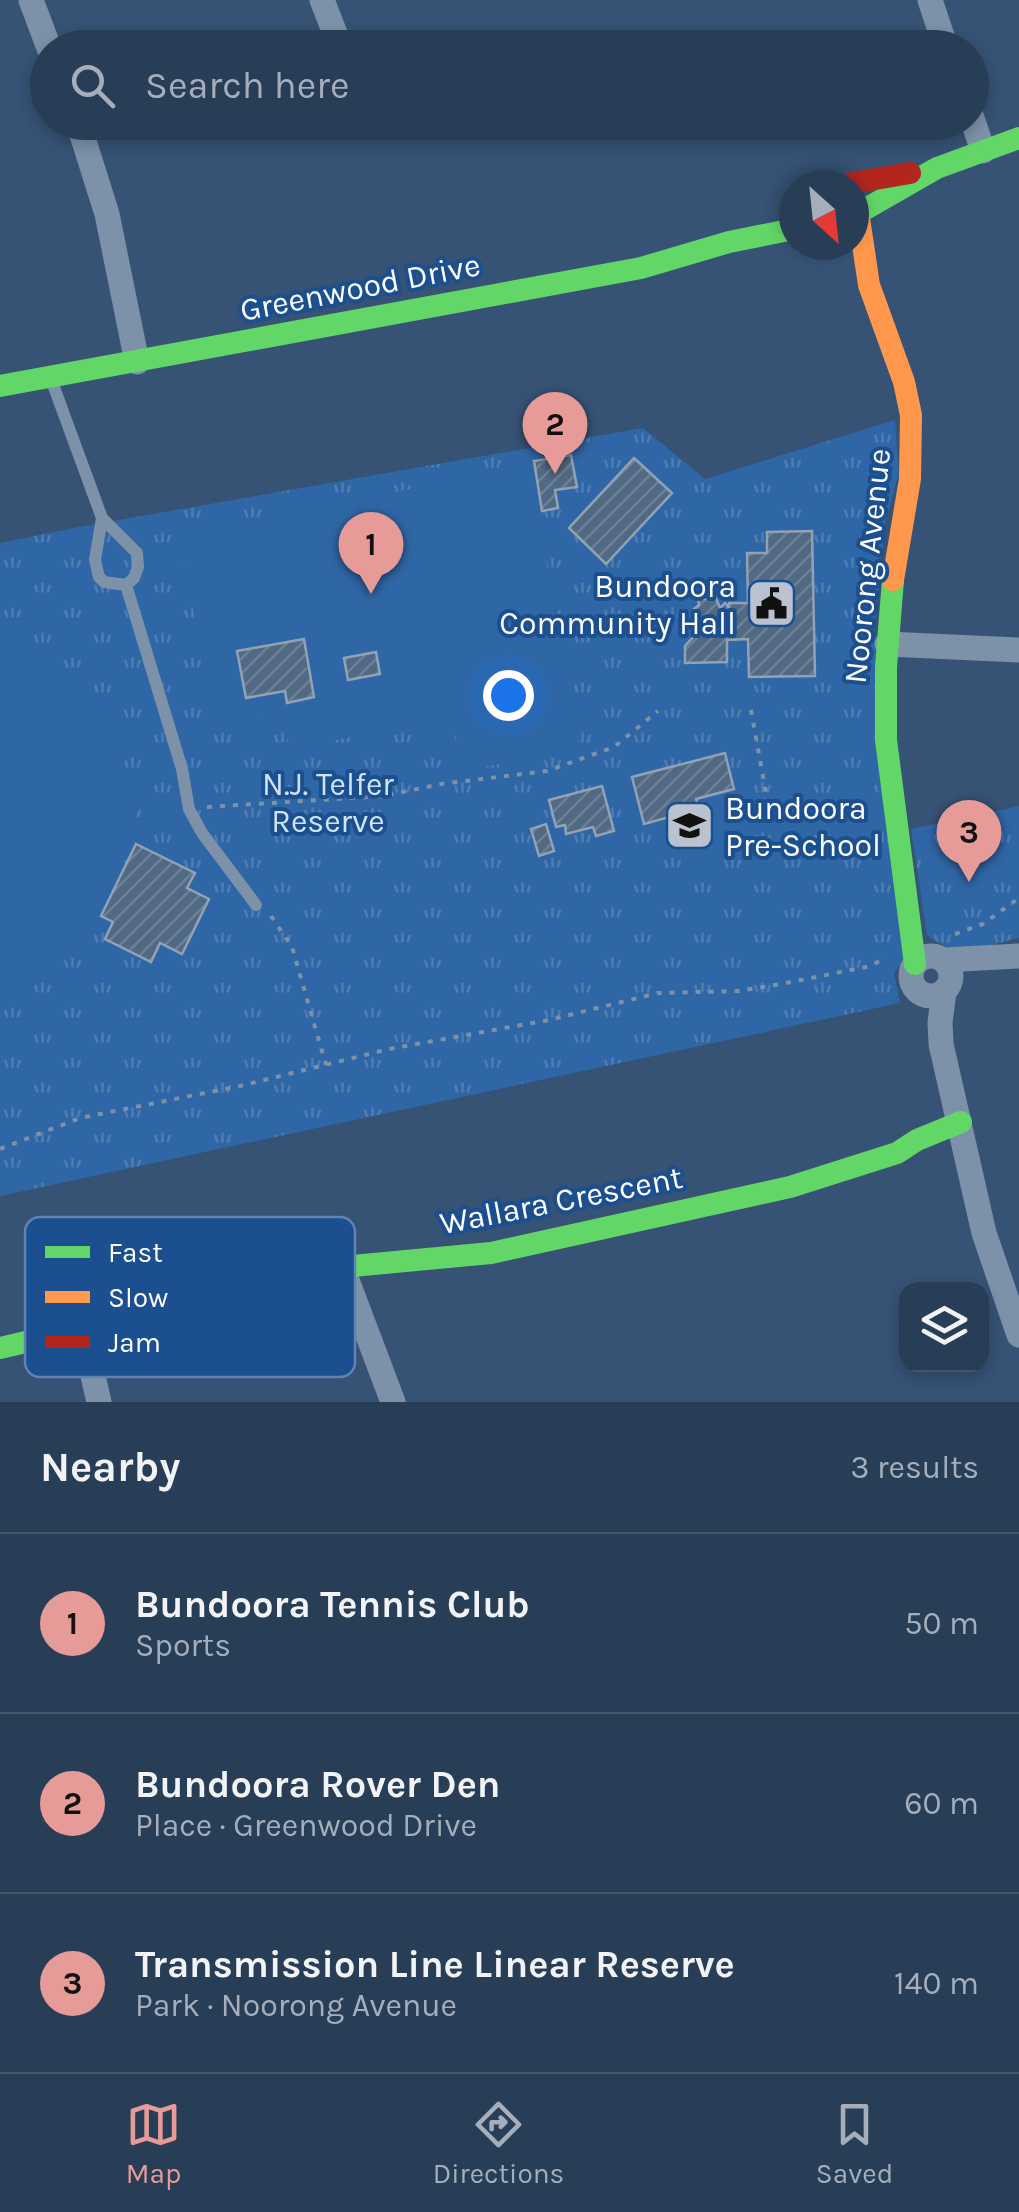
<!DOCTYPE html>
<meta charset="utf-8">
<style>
body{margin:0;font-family:Karla,sans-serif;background:#344961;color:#f1f3f6}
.controls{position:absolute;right:30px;bottom:30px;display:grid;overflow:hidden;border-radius:20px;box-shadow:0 5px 15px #0003}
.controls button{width:90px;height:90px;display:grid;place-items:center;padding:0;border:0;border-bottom:2px solid #44576d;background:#283e57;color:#f1f3f6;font:50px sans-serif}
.compass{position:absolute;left:779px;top:170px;width:90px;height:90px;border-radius:50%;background:#283e57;box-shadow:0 5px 15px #0003;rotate:153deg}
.you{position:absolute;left:508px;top:695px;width:35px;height:35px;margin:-25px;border:8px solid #fff;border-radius:50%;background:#1a73e8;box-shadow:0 0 0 15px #1a73e833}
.badge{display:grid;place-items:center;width:65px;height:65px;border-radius:50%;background:#e69b98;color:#111;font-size:32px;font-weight:700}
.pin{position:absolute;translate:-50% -82px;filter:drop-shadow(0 2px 5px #0008)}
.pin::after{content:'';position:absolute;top:52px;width:35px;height:30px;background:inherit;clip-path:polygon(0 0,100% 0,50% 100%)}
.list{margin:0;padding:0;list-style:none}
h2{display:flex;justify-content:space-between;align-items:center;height:130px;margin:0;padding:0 40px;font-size:42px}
h2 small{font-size:32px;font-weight:400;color:#a5aeba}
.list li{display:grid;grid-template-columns:65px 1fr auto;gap:30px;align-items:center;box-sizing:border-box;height:180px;padding:0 40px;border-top:2px solid #44576d}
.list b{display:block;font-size:38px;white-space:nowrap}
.list p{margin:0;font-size:32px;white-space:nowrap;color:#a5aeba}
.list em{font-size:32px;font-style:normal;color:#a5aeba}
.icon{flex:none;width:55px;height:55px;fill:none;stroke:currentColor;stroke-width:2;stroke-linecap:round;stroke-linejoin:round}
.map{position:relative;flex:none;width:1019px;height:1402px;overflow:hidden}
.search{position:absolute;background:#283e57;box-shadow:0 5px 15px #0003;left:30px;right:30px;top:30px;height:110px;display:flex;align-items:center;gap:25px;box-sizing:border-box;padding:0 35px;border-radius:55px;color:#a5aeba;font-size:38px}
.sheet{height:670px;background:#283e57}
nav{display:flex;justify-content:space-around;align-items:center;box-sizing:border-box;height:140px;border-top:2px solid #44576d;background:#283e57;font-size:28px;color:#a5aeba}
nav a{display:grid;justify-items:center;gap:5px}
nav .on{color:#e69b98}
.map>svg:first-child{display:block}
</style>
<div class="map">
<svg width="1019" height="1402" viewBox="0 0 1019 1402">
<defs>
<pattern id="grass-tufts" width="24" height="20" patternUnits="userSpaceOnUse" patternTransform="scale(2.5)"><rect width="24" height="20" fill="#2f66a5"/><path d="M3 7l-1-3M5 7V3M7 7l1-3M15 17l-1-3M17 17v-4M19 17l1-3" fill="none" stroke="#4e7db2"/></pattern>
<pattern id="building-hatch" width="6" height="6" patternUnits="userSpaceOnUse" patternTransform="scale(2.5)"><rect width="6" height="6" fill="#526984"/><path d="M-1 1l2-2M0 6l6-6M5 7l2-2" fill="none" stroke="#6c8096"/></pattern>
</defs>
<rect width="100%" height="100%" fill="#365274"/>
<path fill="url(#grass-tufts)" d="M895,420L899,473L885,523L874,635L909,953L894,973L900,1003L0,1196V543L79,527L643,428L705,479Z
M1019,806V938C983,946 958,960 927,935L911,829Z"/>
<path fill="#2f66a5" d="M530,468L579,749L462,771L452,719L290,748L282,713L219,724L207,658H202L179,531Z
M0,635L71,675L120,738L136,820L115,890L75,939L13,986L0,993Z"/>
<path fill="url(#building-hatch)" stroke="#92a2b6" stroke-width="2.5" d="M571,455L577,487L555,490L558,508L542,511L534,461Z
M634,458L672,493L606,564L569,528Z
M812,531L815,676L749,677L748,639L727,640V662L685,663V646L695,635L694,609L699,605L698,599L716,598L720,608L725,603L729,608V603H748L747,553H767V532Z
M304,639L314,697L287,703L285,691L246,698L237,651Z
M376,652L380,674L348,680L344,658Z
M725,753L734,789L696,799L699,809L644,824L632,777Z
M602,786L614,831L596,836L593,827L566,834L565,825L556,827L549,800Z
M546,824L554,851L539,856L531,829Z
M136,844L195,873L187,888L209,899L182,954L160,943L151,962L105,939L113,922L101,916Z"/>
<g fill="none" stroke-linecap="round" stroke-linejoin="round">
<path stroke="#7d92a8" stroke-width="4" stroke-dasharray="5 8" stroke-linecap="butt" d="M751,710L768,804L783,812
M207,807L383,796L441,784L547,771L614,747L658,711
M271,916L292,947L326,1065
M955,934L983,924L1019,898
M0,1149L80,1118L240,1086L389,1049L549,1020L658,993L739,991L781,984L871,966L886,957"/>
<path stroke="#7d92a8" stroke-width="12" d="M51,379L102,518L137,553L138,567L134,578L126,585L104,582L99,577L95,560L102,518
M126,585L182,769L189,809L202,833L256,905"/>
<path stroke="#7d92a8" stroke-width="25" d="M31,0L49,48
M322,0L338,41
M930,0L946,48
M972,118L983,151
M78,122L107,214L137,362
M887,644L1019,650
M911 976a20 20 0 1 1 40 0a20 20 0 1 1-40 0Z
M944,960L1019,956
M944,992L940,1022L941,1044L984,1233L1019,1335
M342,1267L393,1402
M82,1328L99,1402"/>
<path stroke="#63d668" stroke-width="22" d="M862,211L937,168L1019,138
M0,386L641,268L729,242L794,229
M893,580L886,667V740L915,964
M0,1348L342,1267L491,1253L790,1187L897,1153L917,1140L961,1122"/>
<path stroke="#ff974d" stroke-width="22" d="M859,218L869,285L904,382L911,415L910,479L893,580"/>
<path stroke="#b3261e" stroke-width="22" d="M852,183L910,173"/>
</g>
<defs>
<symbol id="civic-square" viewBox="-11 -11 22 22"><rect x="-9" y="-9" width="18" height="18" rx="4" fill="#b9c2ce" stroke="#1b4f8f"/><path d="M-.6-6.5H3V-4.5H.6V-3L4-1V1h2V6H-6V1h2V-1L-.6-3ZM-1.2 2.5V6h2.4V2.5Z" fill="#111"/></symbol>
<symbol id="school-square" viewBox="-11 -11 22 22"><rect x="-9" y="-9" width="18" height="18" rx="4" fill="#b9c2ce" stroke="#1b4f8f"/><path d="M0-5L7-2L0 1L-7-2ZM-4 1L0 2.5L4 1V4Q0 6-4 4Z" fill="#111"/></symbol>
</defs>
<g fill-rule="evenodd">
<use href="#civic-square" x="744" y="576" width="55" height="55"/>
<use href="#school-square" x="662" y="798" width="55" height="55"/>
</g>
<g text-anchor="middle" stroke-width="8" stroke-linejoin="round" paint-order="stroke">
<g font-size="32" fill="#fff" stroke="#1b4f8f">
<text transform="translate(360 287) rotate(-11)" y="11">Greenwood Drive</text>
<text transform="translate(867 566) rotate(-84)" y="11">Noorong Avenue</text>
<text transform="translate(561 1200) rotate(-11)" y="11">Wallara Crescent</text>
</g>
<g font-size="32" fill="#fff" stroke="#1b4f8f" text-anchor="end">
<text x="736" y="597">Bundoora<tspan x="736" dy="37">Community Hall</tspan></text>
<text x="725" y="819" text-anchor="start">Bundoora<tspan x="725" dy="37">Pre-School</tspan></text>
</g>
<g font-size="32" fill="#cfe3fa" stroke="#1b4f8f">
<text x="328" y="795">N.J. Telfer<tspan x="328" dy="37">Reserve</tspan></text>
</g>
</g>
<rect x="25" y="1217" width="330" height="160" rx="15" fill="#1b4f8f" stroke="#5f84b1" stroke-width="2.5"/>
<rect x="45" y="1246" width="45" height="12" fill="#63d668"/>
<rect x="45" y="1291" width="45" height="12" fill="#ff974d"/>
<rect x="45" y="1336" width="45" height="12" fill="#b3261e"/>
<g font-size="28" fill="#fff">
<text x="108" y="1262">Fast</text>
<text x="108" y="1307">Slow</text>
<text x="108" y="1352">Jam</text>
</g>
</svg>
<div class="controls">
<button><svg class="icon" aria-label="layers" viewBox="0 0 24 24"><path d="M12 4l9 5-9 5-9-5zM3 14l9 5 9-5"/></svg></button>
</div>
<svg class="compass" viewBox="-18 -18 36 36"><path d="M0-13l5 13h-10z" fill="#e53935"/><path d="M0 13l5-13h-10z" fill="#a5aeba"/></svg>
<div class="you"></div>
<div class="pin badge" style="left:371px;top:594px">1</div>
<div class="pin badge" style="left:555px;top:474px">2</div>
<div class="pin badge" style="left:969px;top:882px">3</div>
<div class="search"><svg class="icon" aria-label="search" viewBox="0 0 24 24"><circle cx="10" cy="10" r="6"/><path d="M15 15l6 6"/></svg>Search here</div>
</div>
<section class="sheet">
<h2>Nearby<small>3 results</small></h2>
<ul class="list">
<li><span class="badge">1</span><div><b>Bundoora Tennis Club</b><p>Sports</p></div><em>50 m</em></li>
<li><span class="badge">2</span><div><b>Bundoora Rover Den</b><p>Place · Greenwood Drive</p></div><em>60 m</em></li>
<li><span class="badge">3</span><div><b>Transmission Line Linear Reserve</b><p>Park · Noorong Avenue</p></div><em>140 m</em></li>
</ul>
</section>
<nav>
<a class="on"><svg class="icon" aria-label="map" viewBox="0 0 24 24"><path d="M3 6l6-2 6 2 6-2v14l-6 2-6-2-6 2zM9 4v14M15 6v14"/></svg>Map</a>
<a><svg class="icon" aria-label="directions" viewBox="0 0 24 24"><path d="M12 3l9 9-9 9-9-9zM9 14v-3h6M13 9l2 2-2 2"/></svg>Directions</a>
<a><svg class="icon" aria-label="saved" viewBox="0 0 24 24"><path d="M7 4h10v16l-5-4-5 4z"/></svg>Saved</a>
</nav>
